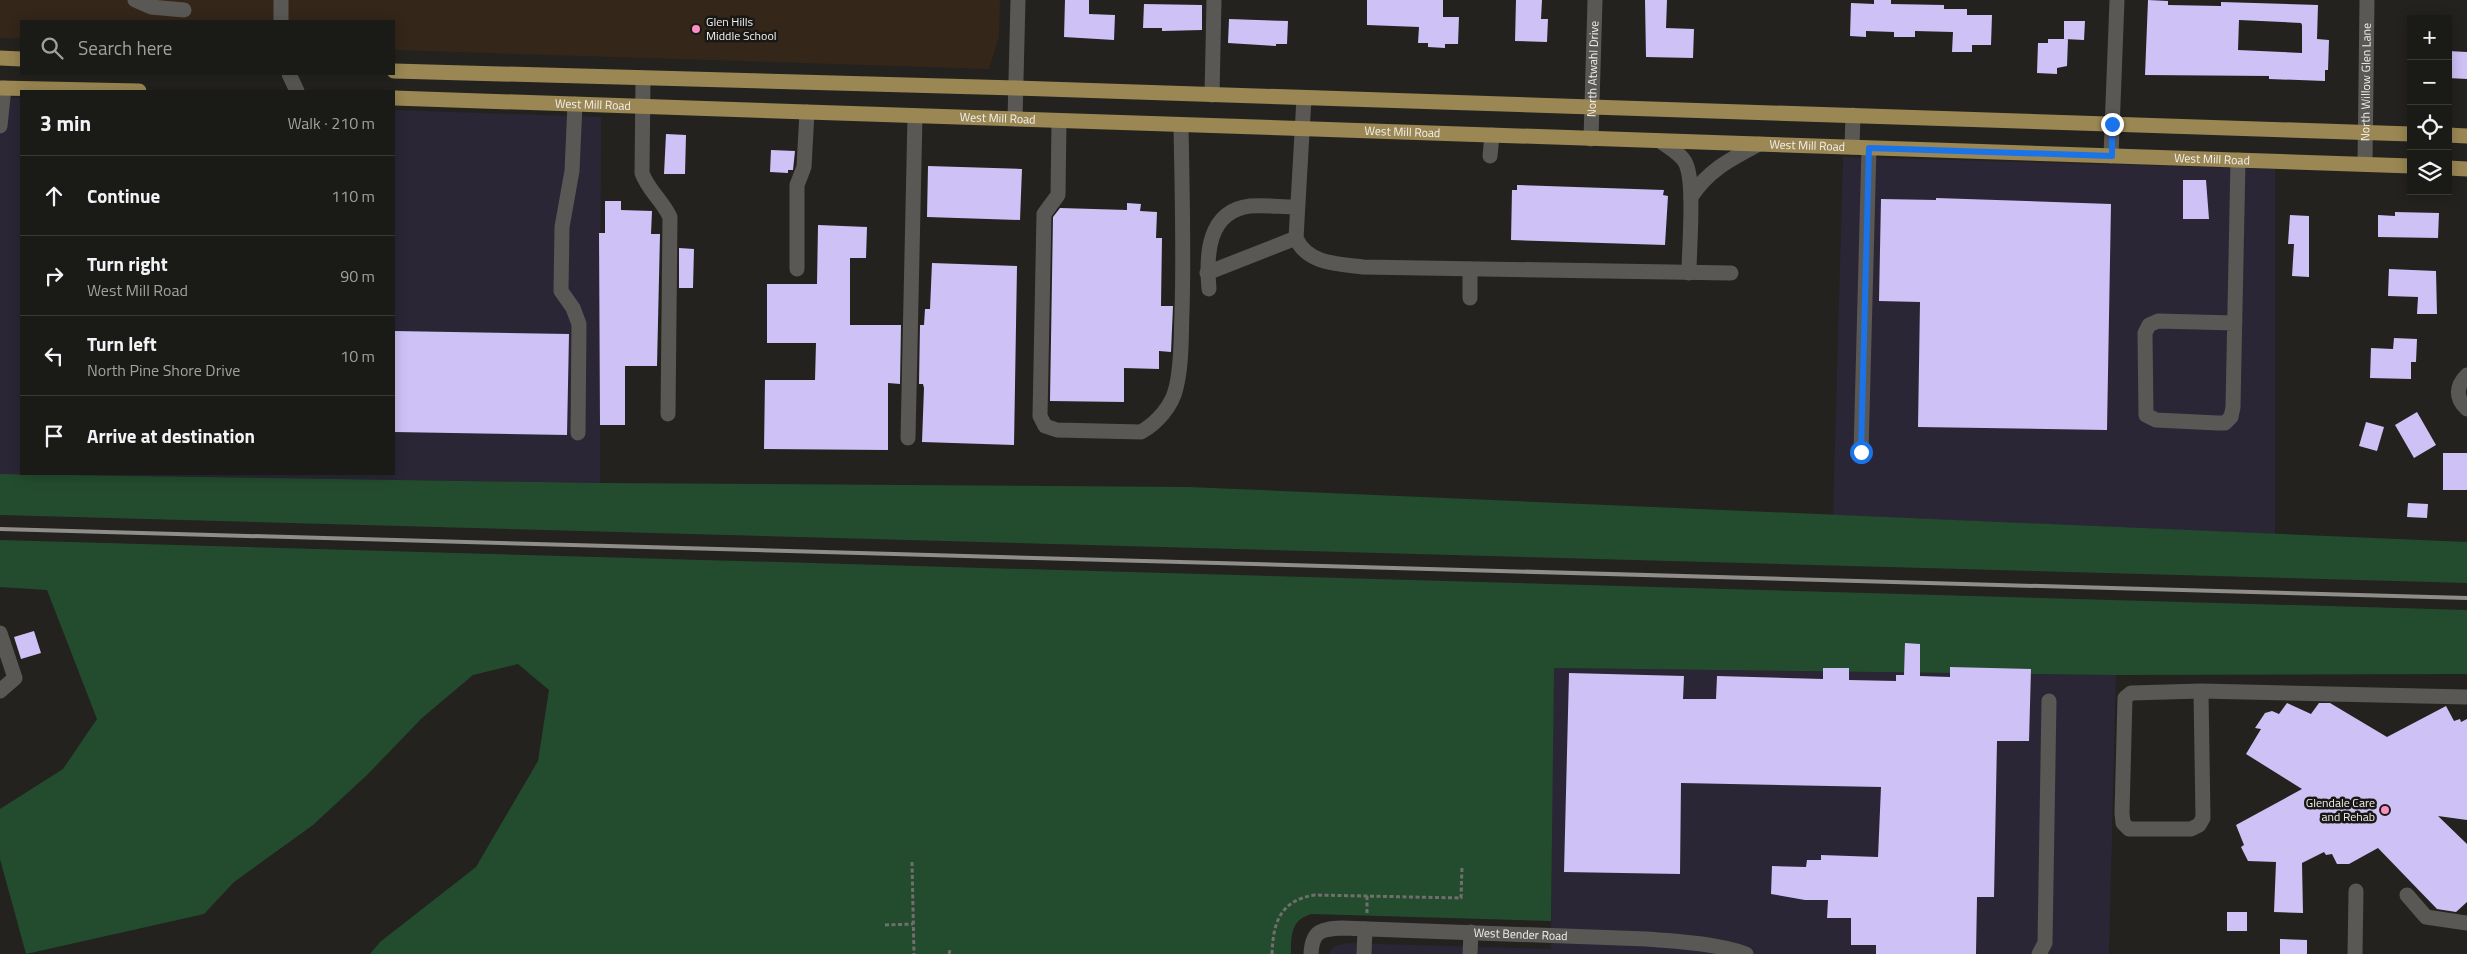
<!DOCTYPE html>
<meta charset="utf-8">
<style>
body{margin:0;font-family:"Titillium Web",sans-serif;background:#272723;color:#f1f3f6}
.controls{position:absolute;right:15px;top:15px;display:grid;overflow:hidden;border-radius:0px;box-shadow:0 2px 12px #0003}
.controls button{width:45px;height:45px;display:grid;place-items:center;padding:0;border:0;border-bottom:1px solid #383835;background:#1a1a16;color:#f1f3f6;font:25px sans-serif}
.stop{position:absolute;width:15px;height:15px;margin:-11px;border:4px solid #1a73e8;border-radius:50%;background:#fff}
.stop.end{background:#1a73e8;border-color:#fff;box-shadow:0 1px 5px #0008}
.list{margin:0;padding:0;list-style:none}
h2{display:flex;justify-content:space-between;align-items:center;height:65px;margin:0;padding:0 20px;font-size:21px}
h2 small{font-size:16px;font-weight:400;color:#9fa1a1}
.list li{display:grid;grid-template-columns:32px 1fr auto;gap:15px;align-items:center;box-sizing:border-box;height:80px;padding:0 20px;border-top:1px solid #383835}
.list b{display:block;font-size:19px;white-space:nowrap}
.list p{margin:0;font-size:16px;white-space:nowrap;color:#9fa1a1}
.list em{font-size:16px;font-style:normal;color:#9fa1a1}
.icon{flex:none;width:28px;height:28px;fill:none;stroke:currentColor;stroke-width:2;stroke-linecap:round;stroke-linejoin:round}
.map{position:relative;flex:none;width:2467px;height:954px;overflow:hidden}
.search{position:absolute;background:#1a1a16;box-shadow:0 2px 12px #0003;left:20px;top:20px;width:375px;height:55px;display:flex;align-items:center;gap:12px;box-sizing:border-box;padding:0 18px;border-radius:0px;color:#9fa1a1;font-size:19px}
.panel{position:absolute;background:#1a1a16;box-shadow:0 2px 12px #0003;left:20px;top:90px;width:375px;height:385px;border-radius:0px}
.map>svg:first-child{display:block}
</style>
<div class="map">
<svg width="2467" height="954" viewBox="0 0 2467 954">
<rect width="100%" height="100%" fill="#23221e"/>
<path fill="#2a2636" d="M0,98H21V474H394V110L601,117L600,483L0,474Z
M1843,157L2275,169V534L1833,515Z
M1553,668L2116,675L2109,954H1328L1335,946L1347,943L1551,949Z"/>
<path fill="#342619" d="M0,0H1000L999,37L989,69L394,50V21H21V38H0Z"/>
<path fill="#234c2e" d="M0,474L600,483L1188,487L2467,542V583L0,515Z
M0,540L2467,610V674L2116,675L1554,668L1551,921L1312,914C1291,919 1291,935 1291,954H370L380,942L476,867L538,761L549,690L518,664L473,675L422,718L367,775L313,825L234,882L204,914L26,954L0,859V809L63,769L97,719L47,590L0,587Z"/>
<path fill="#cec1f6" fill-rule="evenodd" d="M1065,0H1089V14L1115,15L1114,40L1064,37Z
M1367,0H1443V17H1459L1458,44H1445V48L1428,47V43H1418L1419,27L1367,25Z
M1516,0H1542L1541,19H1548L1547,42L1515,41Z
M1645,0H1667L1666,28L1694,29L1693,58L1646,57Z
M1874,0H1891V4L1944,5V9H1967V15H1992L1991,45H1972V52H1952L1953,32L1915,31V37H1894V32L1866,31V37L1850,36L1851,3L1874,4Z
M2148,0L2168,1V5L2221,6V2L2318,5L2317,39L2329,40L2328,70H2325V81L2269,79V76L2145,75ZM2239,20L2301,23L2302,25V53L2238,50Z
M1144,4L1202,5V30L1162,31V28H1143Z
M1229,19L1288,21L1287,44H1276V46L1228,43Z
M2064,21H2085L2084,40L2064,39Z
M2048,39H2068L2067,66L2057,68V74L2037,73L2038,43H2048Z
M2448,51L2467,52V79L2448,78Z
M666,134L686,135L685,174H664Z
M771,150L795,151L793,170H788V173L770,172Z
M928,166L1022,169L1020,220L927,217Z
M2183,180H2206L2209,219H2183Z
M1517,185L1664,190L1663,195L1668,196L1665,245L1511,240L1512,190H1517Z
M1936,198L2111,204L2107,430L1918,427L1920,302L1879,301L1881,199L1936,200Z
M605,201H621V210L652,211L651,234H660L657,366H625V425H600L599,233H605Z
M1127,203L1141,204L1140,211L1157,212L1156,238H1162L1161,306H1173L1171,352L1159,351V369L1124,368V402L1050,401L1053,217L1060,208L1127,210Z
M2395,212L2439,213L2438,238L2378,237V215L2395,216Z
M2290,215L2309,216V277L2292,276L2294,244H2288Z
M818,225L867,227L866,258H850V325H901L900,384L888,383V450L764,449L765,380H815L816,343H767V284H817Z
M679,248L694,249L693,288H679Z
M932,263L1017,266L1014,445L922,442L924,388L923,384H919L920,325H924L925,309H930Z
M2389,269L2436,271L2437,314H2417L2418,297L2388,296Z
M394,331L569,334L567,435L394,432Z
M2394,338L2417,339L2416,362H2411V379L2370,378L2371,348L2393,349Z
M2417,412L2436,445L2414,458L2395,425Z
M2366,422L2384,427L2377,451L2359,446Z
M2443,453H2467V490H2443Z
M2408,503L2428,504L2427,518L2407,517Z
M34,631L41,653L21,659L14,637Z
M1905,643L1920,644V676L1950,677V667L2031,669L2029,741H1997L1994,897H1977L1976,954H1876V945H1851V918H1827L1828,900H1805L1771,894L1772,866L1806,867L1807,860H1821V855L1878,857L1881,787L1681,783L1680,874L1564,872L1569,673L1684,676L1683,699H1716L1717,676L1823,679V668H1849V680L1896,681V675H1904Z
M2287,703L2311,714L2319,703H2330L2387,737L2446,706L2454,721L2460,719L2461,722L2467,719V820L2438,816L2467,844V902L2456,912L2437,909L2378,848L2349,864H2337L2332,854L2326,855L2324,852L2302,863L2303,913L2274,912L2276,862L2248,861L2241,847L2244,845L2236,825L2302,789L2246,754L2261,729L2255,728L2265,713L2272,711L2279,714Z
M2227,912H2247V931H2227Z
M2280,939L2307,940V954H2280Z"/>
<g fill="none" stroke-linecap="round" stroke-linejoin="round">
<path stroke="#706f6c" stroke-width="3" stroke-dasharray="4 2.5" stroke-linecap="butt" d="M912,862L914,954
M1367,896V915
M885,925L913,924
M949,954L950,950
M1272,954C1273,923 1280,900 1315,895L1461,898L1462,866"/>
<g stroke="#595854" stroke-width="15">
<path d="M135,0L151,7L184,10"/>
<path d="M281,21V0"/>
<path d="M289,74L297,91"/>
<path d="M643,78L642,173C648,190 662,200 670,217L668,414"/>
<path d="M1212,95L1214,0"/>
<path d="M1304,98L1296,238C1307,264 1338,264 1363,267L1731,273"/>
<path d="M575,104L572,171L562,227L561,291L573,308L579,324L578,433"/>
<path d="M1015,119L1018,0"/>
<path d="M1059,121L1058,195L1044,214L1040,416L1045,426L1057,430L1141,432C1157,423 1172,406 1176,388C1182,364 1181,337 1182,312C1184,249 1182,187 1181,125"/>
<path d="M0,126L4,88"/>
<path id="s1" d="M1591,139L1595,0"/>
<path d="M1660,141C1668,147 1682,154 1686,164C1695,184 1689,248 1689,273"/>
<path d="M1852,147L1853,115"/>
<path d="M1490,156L1492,135"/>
<path d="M2111,156L2117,0"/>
<path id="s2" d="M2365,164L2367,0"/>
<path d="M1691,197C1708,170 1731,159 1759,144"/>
<path d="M797,269V185L804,167L807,112"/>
<path d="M1470,269V298"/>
<path d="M1207,273L1296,238"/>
<path d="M1209,289C1206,256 1207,211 1250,206C1265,205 1282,207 1297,207"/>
<path d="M2235,323L2158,321L2149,325L2145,333L2146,415L2156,420L2218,423H2225L2231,417L2233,407L2238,160"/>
<path d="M2467,375C2456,386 2455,398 2467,409"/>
<path d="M908,438L915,116"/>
<path d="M1861,452L1869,148"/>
<path d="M0,633L15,678L0,691"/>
<path d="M2201,691L2203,818L2199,825L2191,829H2129L2123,823L2122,813L2125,698L2131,693L2201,691L2467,697"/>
<path d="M2407,895L2426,917L2467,923"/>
<path id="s3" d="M1311,954C1312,930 1322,929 1342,928L1647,939C1681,942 1714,943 1746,954"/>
<path d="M1364,954L1365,929"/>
<path d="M1470,954L1471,932"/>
<path d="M2039,954L2045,943L2049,701"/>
<path d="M2355,954L2356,891"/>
</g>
<g stroke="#9a8753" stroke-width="15">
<path d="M0,58L21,59"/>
<path d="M394,71L1016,88L2411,134"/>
<path d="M0,88L139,91"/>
<path id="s4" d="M394,98L2411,166"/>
<path d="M2448,135L2467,136"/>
<path d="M2448,168L2467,169"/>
</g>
<path stroke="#8f8e8b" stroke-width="4" d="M0,529L2467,598"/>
</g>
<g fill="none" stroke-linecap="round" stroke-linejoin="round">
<path stroke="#1a73e8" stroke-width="6" d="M1861,452L1869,148L2112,156V124"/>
</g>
<g fill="#fb8fc4" stroke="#191815" stroke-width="2">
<circle cx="696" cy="29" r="5"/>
<circle cx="2385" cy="810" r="5"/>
</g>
<g text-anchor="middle" stroke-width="5" stroke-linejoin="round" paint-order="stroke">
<g font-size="12" fill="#f3f2f0" stroke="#191815" text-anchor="start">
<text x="706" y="26">Glen Hills<tspan x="706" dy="14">Middle School</tspan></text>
<text x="2375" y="807" text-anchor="end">Glendale Care<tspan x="2375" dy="14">and Rehab</tspan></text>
</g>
<g font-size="12" fill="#f3f2f0" stroke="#191815">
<text dy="4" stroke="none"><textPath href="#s1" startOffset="70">North Atwahl Drive</textPath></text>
<text dy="4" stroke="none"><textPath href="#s2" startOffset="82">North Willow Glen Lane</textPath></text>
<text dy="4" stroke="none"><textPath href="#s4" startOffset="199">West Mill Road</textPath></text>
<text dy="4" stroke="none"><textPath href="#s4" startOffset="604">West Mill Road</textPath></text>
<text dy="4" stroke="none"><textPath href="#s4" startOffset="1009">West Mill Road</textPath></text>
<text dy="4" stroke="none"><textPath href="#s4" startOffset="1414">West Mill Road</textPath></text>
<text dy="4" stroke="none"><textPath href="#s4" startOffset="1819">West Mill Road</textPath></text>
<text dy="4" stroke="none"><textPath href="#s3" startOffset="226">West Bender Road</textPath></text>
</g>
</g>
</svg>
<div class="controls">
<button>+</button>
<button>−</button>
<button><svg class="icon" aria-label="locate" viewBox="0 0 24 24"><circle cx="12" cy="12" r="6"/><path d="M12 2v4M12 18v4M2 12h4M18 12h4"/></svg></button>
<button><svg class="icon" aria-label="layers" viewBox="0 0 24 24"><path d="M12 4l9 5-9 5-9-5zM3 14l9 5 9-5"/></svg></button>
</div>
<div class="stop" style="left:1861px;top:452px"></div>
<div class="stop end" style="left:2112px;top:124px"></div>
<div class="search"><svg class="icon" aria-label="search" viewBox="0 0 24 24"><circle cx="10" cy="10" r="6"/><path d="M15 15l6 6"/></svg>Search here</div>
<section class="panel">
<h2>3 min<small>Walk · 210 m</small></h2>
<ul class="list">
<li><svg class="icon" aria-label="ahead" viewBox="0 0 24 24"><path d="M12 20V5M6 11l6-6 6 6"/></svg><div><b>Continue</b></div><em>110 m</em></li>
<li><svg class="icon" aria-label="right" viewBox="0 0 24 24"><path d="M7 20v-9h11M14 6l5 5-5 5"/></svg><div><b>Turn right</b><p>West Mill Road</p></div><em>90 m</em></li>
<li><svg class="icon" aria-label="left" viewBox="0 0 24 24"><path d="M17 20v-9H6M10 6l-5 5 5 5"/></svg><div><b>Turn left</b><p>North Pine Shore Drive</p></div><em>10 m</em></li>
<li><svg class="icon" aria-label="arrive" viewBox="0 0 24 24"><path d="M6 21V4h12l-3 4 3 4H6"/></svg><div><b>Arrive at destination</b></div></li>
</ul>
</section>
</div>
